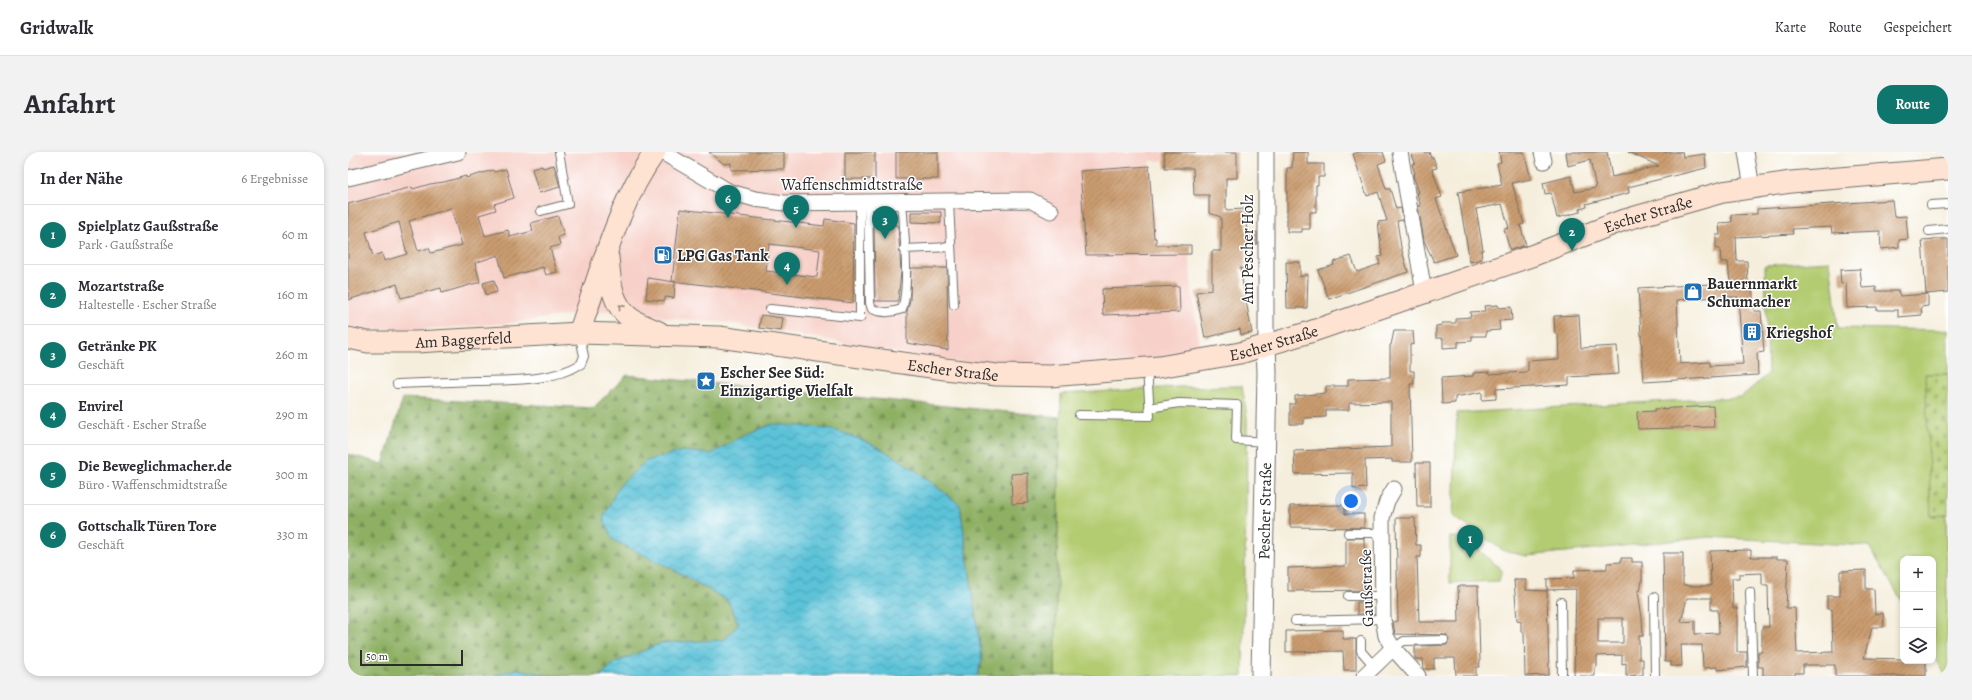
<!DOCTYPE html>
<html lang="de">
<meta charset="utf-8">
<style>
body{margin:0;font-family:Alegreya,serif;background:#f2f2f3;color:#2b2b33}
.controls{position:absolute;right:12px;bottom:12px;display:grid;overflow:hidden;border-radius:8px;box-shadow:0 2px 6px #0003}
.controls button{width:36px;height:36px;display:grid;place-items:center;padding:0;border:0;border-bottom:1px solid #e1e1e2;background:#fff;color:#2b2b33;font:20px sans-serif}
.scale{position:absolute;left:12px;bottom:10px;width:103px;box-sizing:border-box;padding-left:4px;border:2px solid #2b2b2b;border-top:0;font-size:11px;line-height:14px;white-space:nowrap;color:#2b2b2b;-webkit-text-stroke:3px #fff;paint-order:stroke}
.you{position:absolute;left:1003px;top:349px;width:14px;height:14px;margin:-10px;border:3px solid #fff;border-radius:50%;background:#1a73e8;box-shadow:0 0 0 6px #1a73e833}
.badge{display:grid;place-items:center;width:26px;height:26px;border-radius:50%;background:#0f766e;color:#fff;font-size:13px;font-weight:700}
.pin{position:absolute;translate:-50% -33px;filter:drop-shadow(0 1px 2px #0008)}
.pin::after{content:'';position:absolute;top:21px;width:14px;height:12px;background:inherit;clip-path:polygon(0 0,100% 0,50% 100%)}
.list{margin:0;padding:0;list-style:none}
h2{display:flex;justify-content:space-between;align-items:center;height:52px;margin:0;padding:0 16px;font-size:17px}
h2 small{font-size:13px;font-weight:400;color:#7c7c81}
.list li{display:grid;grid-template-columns:26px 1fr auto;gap:12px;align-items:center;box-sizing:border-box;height:60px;padding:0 16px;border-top:1px solid #e1e1e2}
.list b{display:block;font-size:15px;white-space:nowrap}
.list p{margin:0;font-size:13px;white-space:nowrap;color:#7c7c81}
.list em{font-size:13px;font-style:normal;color:#7c7c81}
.icon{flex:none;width:22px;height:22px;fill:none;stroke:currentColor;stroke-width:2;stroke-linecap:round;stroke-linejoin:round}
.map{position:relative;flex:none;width:1600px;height:524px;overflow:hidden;border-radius:16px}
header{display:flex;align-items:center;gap:24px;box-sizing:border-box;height:56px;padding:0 20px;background:#fff;border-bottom:1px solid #e1e1e2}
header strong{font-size:19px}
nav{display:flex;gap:22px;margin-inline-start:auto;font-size:14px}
.intro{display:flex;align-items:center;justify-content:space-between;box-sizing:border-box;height:96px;padding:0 24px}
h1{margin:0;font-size:28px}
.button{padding:10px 18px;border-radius:16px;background:#0f766e;color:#fff;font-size:14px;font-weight:700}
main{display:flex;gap:24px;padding:0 24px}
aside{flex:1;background:#fff;border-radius:16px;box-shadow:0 2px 6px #0003}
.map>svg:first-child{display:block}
</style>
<header>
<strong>Gridwalk</strong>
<nav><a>Karte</a><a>Route</a><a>Gespeichert</a></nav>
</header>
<div class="intro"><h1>Anfahrt</h1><a class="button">Route</a></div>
<main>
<aside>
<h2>In der Nähe<small>6 Ergebnisse</small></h2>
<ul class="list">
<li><span class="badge">1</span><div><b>Spielplatz Gaußstraße</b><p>Park · Gaußstraße</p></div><em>60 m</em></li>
<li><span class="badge">2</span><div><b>Mozartstraße</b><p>Haltestelle · Escher Straße</p></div><em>160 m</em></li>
<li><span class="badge">3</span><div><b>Getränke PK</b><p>Geschäft</p></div><em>260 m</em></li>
<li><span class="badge">4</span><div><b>Envirel</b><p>Geschäft · Escher Straße</p></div><em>290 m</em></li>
<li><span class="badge">5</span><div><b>Die Beweglichmacher.de</b><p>Büro · Waffenschmidtstraße</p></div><em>300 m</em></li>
<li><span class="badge">6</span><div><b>Gottschalk Türen Tore</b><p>Geschäft</p></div><em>330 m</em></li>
</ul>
</aside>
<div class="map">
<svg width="1600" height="524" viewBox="0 0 1600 524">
<defs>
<pattern id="forest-firs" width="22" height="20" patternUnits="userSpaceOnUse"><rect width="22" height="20" fill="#8eb063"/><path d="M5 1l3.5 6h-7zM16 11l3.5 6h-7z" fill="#748f52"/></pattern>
<pattern id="cemetery-stones" width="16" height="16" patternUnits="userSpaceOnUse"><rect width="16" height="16" fill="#b3cc71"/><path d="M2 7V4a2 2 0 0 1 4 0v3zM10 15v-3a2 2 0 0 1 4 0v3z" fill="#9aaf62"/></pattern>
<pattern id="water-waves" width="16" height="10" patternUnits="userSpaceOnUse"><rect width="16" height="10" fill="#5bc2d8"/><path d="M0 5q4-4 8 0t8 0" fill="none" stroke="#4b9eaf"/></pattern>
<pattern id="building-hatch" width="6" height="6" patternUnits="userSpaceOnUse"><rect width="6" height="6" fill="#ca9c70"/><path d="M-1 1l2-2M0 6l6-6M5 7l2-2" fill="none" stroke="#a47f5c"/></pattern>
</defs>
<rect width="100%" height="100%" fill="#fff"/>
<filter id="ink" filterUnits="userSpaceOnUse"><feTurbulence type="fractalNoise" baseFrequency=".025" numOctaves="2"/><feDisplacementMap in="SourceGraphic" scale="8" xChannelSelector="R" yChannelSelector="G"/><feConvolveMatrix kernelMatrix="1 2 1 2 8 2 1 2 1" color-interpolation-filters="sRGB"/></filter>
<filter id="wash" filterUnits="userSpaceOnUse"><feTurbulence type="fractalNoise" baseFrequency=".012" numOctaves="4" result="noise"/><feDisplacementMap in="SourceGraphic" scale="16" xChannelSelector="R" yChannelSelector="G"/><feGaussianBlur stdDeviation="0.9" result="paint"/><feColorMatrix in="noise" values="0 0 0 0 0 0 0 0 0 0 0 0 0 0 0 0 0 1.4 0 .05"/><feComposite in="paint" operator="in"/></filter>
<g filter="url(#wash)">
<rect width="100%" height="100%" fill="#f5eedc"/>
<path fill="#f7d1c9" d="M0,0H834L835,8L802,9L809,92L841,93L844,141L853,198L799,209L698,218L599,209L381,171L322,166L272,158L233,161L157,172L72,177H22L0,174Z
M1598,363H1600V524Z"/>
<path fill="#b3cc71" stroke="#6f7c4e" d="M1482,109L1490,176L1600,178V222H1578L1583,364L1598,363L1600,524H1598L1585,502V407H1555V451L1521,394L1361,385L1179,404L1156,399L1105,364L1109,261L1393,245L1420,222L1417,113Z
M894,234L899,265V297L895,524H707L713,242L831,235Z
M1102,385L1117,386L1154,418L1151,429L1102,431Z"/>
<path fill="url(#forest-firs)" stroke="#5c6e47" d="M279,223L712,265L707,524H629L634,508L612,353L425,272L396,283L363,302L334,299L325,417L380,449L391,472L376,488L313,491L267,511L252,524H203L169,517L144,524H0V302L35,312L55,246L245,256Z"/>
<path fill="url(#cemetery-stones)" stroke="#6f7c4e" d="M1577,222H1600V363L1583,364Z"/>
<path fill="url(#water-waves)" stroke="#437682" d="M425,272C445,274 469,274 489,279C538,293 573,322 612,353L634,508L629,524H252L267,511L313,491L376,488L391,472L380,449L325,417L265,388L255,366L271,334L298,309L334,299L363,302L396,283Z
M169,517L203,524H144Z"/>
<g id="blocks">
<path fill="url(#building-hatch)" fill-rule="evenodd" d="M361,0H436V17L383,18V11L376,12Z
M497,0H527V27H497Z
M548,0H590V27H548Z
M816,0H889V26H878V58L897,57L899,81L909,80V92L899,93L897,117L892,116L904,181L893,183L892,177L857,186L848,140L864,138V99H873V65L861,61V43H846L845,16H817Z
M945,0H960V12H976V25H970V33H968V60H962V77H954V80H939V16H944Z
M1011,0H1035L1038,9L1030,12L1038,37H1042L1048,57L1053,56L1055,68L1049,69L1053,95L1060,120L981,147L970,118L986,113L985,110L1003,104L1009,120L1032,112L1030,105L1034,104L1030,70L1039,69L1030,40L1019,44L1005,2Z
M1063,0H1081L1083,6L1085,5L1089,16L1084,17L1094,45L1088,47L1108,103L1086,110L1076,89L1070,54H1073L1069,42L1071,41L1065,23L1067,22L1064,12L1067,11Z
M1151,0H1176L1183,27L1164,31L1176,72L1172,73L1178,93L1162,98L1156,77L1161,76L1154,52L1128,57L1135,98L1133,99L1134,107L1122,110L1110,40L1154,33L1149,11L1153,10Z
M1218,0H1259L1264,25L1311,14L1280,0H1334L1335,5L1357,2L1358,16L1280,35L1281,41L1238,52L1239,55L1232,57V60L1209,66L1203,41L1197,42L1195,31L1223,24L1227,40L1248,36L1242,8L1220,14Z
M206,13L212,35L191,41L184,17L194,14L195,16Z
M801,14L806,86H808V93H843V102L738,103L732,19Z
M158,17L166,46L146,52L148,58L131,63L137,84L160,78L162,85L185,79L183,71L210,64L216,83L210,85L212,93L202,96L209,120L198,123L195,115L156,126L150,103L127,111L132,130L94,141L93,136L53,146L49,132L0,148V52L64,35L65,37L82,32L96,30L118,24V26L145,18L146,20ZM103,56L114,93L83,101L81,96L70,99L61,69ZM51,70L59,102L36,109L34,101L25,104L18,80Z
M1544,48L1546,65L1558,64L1560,87L1551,88V95L1533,97L1532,79L1484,81L1483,75L1444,77L1445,82L1388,85L1389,109H1399L1400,130H1404L1406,159H1413L1416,200L1409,201L1410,223L1296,230L1290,136L1382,131L1380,110H1373L1372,97H1368V83H1372L1371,71L1384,70L1383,63L1409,62V57ZM1368,145H1390L1395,212L1362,214V210L1332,212L1329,148Z
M332,57L476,74L477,67L506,71L505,151L324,129ZM421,92L472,98L469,125L418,119Z
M563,60H593V71L563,70Z
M526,73H550L553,120L550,149H527Z
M1590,87H1600V140L1578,142L1574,88Z
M938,110H952V125L960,122L959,156H939Z
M563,116H599L600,198L559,191V160L562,148Z
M1512,117L1514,136L1528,135V139H1550L1552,144L1580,142V154L1573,155L1574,163L1550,165V158H1529V155L1499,156L1498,131L1493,132L1492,118Z
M300,126L327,130L326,146L317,145V149L298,147Z
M146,128L149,140L138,143L135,131Z
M831,134L832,160L755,163L754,137Z
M1150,153L1151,156L1163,155L1164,168L1151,169L1152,178L1138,179V184H1124V189L1110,190V195L1095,196V186H1088V174L1094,173V171H1108V166L1123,165L1122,160L1137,159L1136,154Z
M413,163L435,166L433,179L411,176Z
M1231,163L1233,196L1269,194L1271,222L1221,225V233L1148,237V247L1134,248V240L1107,245V251L1094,252L1093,226L1125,224V221L1141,220L1142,222L1178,220L1180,218V209L1211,207L1210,182H1207L1206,164Z
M1046,179H1065L1066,192L1062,193V219H1066V232H1062L1064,310H1044V307L1017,308L1018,336L1005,337V321L947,322L946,299L1043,295V250L1001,251V258H978V265L956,266V272H942V252H947V244L978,241V234H1000V227L1042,226V193H1043Z
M1365,254L1366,275L1290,277L1289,260L1307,259V257Z
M1068,311H1082V355H1069Z
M680,321V351L664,352L663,322Z
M997,353V362H1016V376L942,375V354Z
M1048,366H1067L1068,393H1073V405H1069L1071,470H1111L1110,434H1130L1132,510L1131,515H1128V524H1108L1107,506H1086V517H1076L1075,507H1067V494L1099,493L1101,488L1098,483L1047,482L1045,470L1050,469Z
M998,386H1016L1017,423H1021V438L940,439V416L998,414Z
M1403,398V405H1429V407H1440L1438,456H1447L1449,501L1485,500L1484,457H1479V444H1492V419L1518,418V437H1526L1527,462L1535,461L1536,475H1524L1516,506L1555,507V509H1578V524H1487V513H1455V521H1447V524H1415V515H1410V500H1414V475H1421L1420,433H1414V421L1391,422V426H1384L1385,456H1389V500H1399V515L1369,518V515L1355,516L1354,493H1333L1334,514H1323V510H1317L1315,401H1335V433H1339V434H1363L1362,399ZM1339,446H1363V458H1370L1371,481L1347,482V469L1333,470Z
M1273,406H1284V410H1294V429L1292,439H1290L1294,466L1295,484H1291V507H1295V523L1278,524V511L1274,512V503L1249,504V515H1247V524H1226L1228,437L1199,438V427L1226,426V418L1259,417V411L1273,410ZM1250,466H1275V491H1250Z
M1166,428H1178V438L1199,439L1201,523L1177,524L1176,480H1173V469L1169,468Z
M1009,450H1021L1022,462H1009Z
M995,478V487H1008V518H996L995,499L938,500V479Z"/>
</g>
</g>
<g filter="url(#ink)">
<use href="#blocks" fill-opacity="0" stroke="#726f69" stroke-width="1"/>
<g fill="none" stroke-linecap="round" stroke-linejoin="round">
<defs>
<path id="service" d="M601,50L606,153
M520,51L522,151L524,157C533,161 544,161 554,157C562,135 556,76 554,50
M1583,53L1600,52
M193,59L220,52L211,0
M1581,79L1600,77
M556,97L603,95
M422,157L512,166V51
M49,232C75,231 102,230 128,229C162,228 203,230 233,212L236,204L231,181
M801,256L831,251L889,253L888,288L918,290
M731,263L802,264L799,216
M1000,381H1034
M1402,440L1405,524
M1000,444H1035
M1306,445L1307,524
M1213,450L1214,524
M947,469L1035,467
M1013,489V499L1026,514
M1045,496L1056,489L1096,488"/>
<path id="minor" d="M314,0L382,40L407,47L436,51L682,48L703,59
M918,0V194
M1052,0L1076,140
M1194,0L1196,9
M1398,0L1404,35
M0,26L110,0
M1046,337L1039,349L1034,366L1035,467L1038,484L1045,496L1070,524
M1016,524L1045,496"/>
<g id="tertiary">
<path id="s1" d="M913,524L919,220L918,194"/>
</g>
<g id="secondary">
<path d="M260,105C262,127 263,152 282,166C290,172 302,176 311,180"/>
<path d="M231,181C252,122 270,51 307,0"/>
<path id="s2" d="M0,186L20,190H68L231,181L371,185L597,217L649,223L702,224L811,215L892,201L962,180L1186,103L1273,69L1375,40L1443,30L1600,17"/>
</g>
</defs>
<use href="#service" stroke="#726f69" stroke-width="10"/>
<use href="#minor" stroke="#726f69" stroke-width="17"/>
<use href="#tertiary" stroke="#726f69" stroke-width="21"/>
<use href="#secondary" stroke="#726f69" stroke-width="23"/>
<use href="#service" stroke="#fff" stroke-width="8"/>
<use href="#minor" stroke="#fff" stroke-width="15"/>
<use href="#tertiary" stroke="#fff" stroke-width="19"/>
<use href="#secondary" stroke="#fee3d2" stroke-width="21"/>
</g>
<defs><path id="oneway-chevron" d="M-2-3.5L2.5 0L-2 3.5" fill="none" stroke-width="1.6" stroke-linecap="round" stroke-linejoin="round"/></defs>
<use stroke="#94877e" href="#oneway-chevron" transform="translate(273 155) rotate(-129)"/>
</g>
<defs>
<symbol id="fuel-square" viewBox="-11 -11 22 22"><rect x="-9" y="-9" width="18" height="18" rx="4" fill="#1f6fb2" stroke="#fff"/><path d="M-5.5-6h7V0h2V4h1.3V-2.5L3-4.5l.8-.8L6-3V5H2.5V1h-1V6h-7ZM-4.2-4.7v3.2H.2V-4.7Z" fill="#fff"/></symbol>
<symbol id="shop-square" viewBox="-11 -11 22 22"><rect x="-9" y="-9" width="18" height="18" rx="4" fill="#1f6fb2" stroke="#fff"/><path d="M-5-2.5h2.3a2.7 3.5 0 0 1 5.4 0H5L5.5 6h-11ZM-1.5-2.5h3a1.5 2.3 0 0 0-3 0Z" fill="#fff"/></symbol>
<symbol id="building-square" viewBox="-11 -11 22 22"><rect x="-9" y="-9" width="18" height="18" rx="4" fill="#1f6fb2" stroke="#fff"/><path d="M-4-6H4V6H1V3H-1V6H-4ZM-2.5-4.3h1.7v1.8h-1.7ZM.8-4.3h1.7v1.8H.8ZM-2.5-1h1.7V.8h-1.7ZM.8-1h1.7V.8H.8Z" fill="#fff"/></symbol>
<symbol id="sight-square" viewBox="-11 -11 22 22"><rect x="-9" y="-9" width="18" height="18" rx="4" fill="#1f6fb2" stroke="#fff"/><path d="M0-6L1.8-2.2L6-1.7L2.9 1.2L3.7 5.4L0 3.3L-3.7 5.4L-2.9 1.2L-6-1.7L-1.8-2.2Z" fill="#fff"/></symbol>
</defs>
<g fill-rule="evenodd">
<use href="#fuel-square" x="304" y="92" width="22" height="22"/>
<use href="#shop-square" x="1334" y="129" width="22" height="22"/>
<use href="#building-square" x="1393" y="169" width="22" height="22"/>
<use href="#sight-square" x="347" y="218" width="22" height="22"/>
</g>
<g text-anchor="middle" stroke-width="3" stroke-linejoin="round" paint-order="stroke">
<g font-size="16" fill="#2b2b2b" stroke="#fff">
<text x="504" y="38">Waffenschmidtstraße</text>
<text dy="6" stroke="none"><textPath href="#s2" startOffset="1328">Escher Straße</textPath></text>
<text transform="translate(899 97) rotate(-90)" y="6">Am Pescher Holz</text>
<text dy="6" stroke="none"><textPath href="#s2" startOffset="116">Am Baggerfeld</textPath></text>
<text dy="6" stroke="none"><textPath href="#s2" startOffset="932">Escher Straße</textPath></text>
<text dy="6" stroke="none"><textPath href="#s2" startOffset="608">Escher Straße</textPath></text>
<text dy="6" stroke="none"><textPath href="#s1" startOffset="165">Pescher Straße</textPath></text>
<text transform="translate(1018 436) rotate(-92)" y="6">Gaußstraße</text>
</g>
<g font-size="16" font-weight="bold" fill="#2b2b2b" stroke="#fff" text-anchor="start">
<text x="329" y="109">LPG Gas Tank</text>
<text x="1359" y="137">Bauernmarkt<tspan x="1359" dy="18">Schumacher</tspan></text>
<text x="1418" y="186">Kriegshof</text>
<text x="372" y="226">Escher See Süd:<tspan x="372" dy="18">Einzigartige Vielfalt</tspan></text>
</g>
</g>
</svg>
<div class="controls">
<button>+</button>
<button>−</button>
<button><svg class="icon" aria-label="layers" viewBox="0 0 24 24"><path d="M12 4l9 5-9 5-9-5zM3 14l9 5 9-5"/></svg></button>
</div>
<div class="scale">50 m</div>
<div class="you"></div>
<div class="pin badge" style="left:1122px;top:406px">1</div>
<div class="pin badge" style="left:1224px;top:99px">2</div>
<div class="pin badge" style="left:537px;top:87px">3</div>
<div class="pin badge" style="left:439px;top:133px">4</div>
<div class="pin badge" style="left:448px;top:76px">5</div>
<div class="pin badge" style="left:380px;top:66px">6</div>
</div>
</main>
